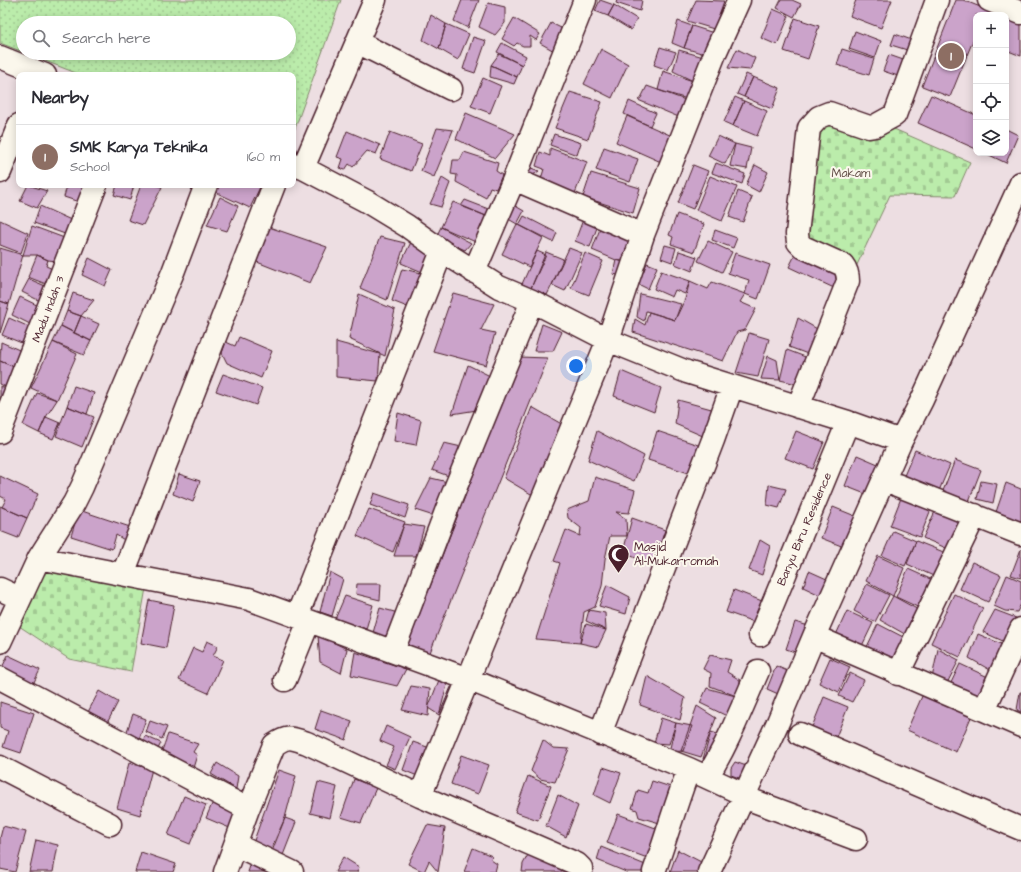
<!DOCTYPE html>
<meta charset="utf-8">
<style>
body{margin:0;font-family:"Architects Daughter",sans-serif;background:#f2f2f3;color:#2b2b33}
.controls{position:absolute;right:12px;top:12px;display:grid;overflow:hidden;border-radius:8px;box-shadow:0 2px 10px #0003}
.controls button{width:36px;height:36px;display:grid;place-items:center;padding:0;border:0;border-bottom:1px solid #e1e1e2;background:#fff;color:#2b2b33;font:20px sans-serif}
.you{position:absolute;left:576px;top:366px;width:14px;height:14px;margin:-10px;border:3px solid #fff;border-radius:50%;background:#1a73e8;box-shadow:0 0 0 6px #1a73e833}
.badge{display:grid;place-items:center;width:26px;height:26px;border-radius:50%;background:#0b8043;color:#fff;font-size:13px;font-weight:700}
.pin{position:absolute;translate:-50% -50%;border:2px solid #fff;box-shadow:0 1px 4px #0006}
.list{margin:0;padding:0;list-style:none}
h2{display:flex;justify-content:space-between;align-items:center;height:52px;margin:0;padding:0 16px;font-size:17px}
h2 small{font-size:13px;font-weight:400;color:#7c7c81}
.list li{display:grid;grid-template-columns:26px 1fr auto;gap:12px;align-items:center;box-sizing:border-box;height:64px;padding:0 16px;border-top:1px solid #e1e1e2}
.list b{display:block;font-size:15px;white-space:nowrap}
.list p{margin:0;font-size:13px;white-space:nowrap;color:#7c7c81}
.list em{font-size:13px;font-style:normal;color:#7c7c81}
.icon{flex:none;width:22px;height:22px;fill:none;stroke:currentColor;stroke-width:2;stroke-linecap:round;stroke-linejoin:round}
.map{position:relative;flex:none;width:1021px;height:872px;overflow:hidden}
.search{position:absolute;background:#fff;box-shadow:0 2px 10px #0003;left:16px;top:16px;width:280px;height:44px;display:flex;align-items:center;gap:10px;box-sizing:border-box;padding:0 14px;border-radius:22px;color:#7c7c81;font-size:15px}
.panel{position:absolute;background:#fff;box-shadow:0 2px 10px #0003;left:16px;top:72px;width:280px;height:116px;border-radius:8px}
.map>svg:first-child{display:block}
</style>
<div class="map">
<svg width="1021" height="872" viewBox="0 0 1021 872">
<defs>
<pattern id="grass-dots" width="8" height="8" patternUnits="userSpaceOnUse"><rect width="8" height="8" fill="#bbecab"/><path d="M2 2h.1M6 6h.1" fill="none" stroke="#a2ca93" stroke-width="1.8" stroke-linecap="round"/></pattern>
<pattern id="cemetery-stones" width="16" height="16" patternUnits="userSpaceOnUse"><rect width="16" height="16" fill="#bbecab"/><path d="M2 7V4a2 2 0 0 1 4 0v3zM10 15v-3a2 2 0 0 1 4 0v3z" fill="#a2ca93"/></pattern>
</defs>
<rect width="100%" height="100%" fill="#eddee2"/>
<filter id="ink" filterUnits="userSpaceOnUse"><feTurbulence type="fractalNoise" baseFrequency=".025" numOctaves="2"/><feDisplacementMap in="SourceGraphic" scale="8" xChannelSelector="R" yChannelSelector="G"/><feConvolveMatrix kernelMatrix="1 2 1 2 8 2 1 2 1" color-interpolation-filters="sRGB"/></filter>
<g filter="url(#ink)">
<path fill="url(#grass-dots)" stroke="#82866b" d="M0,0H341L293,134V75H81L25,53H289V23H23V52L0,43Z"/>
<path fill="url(#cemetery-stones)" stroke="#82866b" d="M819,121L887,126L970,162L955,196L890,195L856,267L804,245Z
M39,565L146,588L131,672L69,659L16,624Z"/>
<path fill="#cba3ca" stroke="#4a1f2b" d="M462,0H479L468,28L454,21Z
M600,0L614,5L608,16L595,11Z
M617,0H642L640,11L616,3Z
M696,0L724,1L714,29L687,21Z
M781,0H792L801,4L794,17L777,8Z
M856,0H892L881,28L850,16Z
M956,0H963L1000,15H976V38H974L950,97L922,86Z
M488,3L505,7V23L495,35L479,27Z
M614,5L637,19L631,30L608,16Z
M773,9L789,16L777,45L761,38Z
M431,15L446,24L439,49L423,40Z
M1006,17L1021,23V56L1006,50Z
M514,18L540,34L536,40L530,36V46H523L517,43L514,46L502,39Z
M795,18L819,26L808,59L784,51Z
M678,21L692,26L684,48L672,43Z
M551,23L567,31L556,52L540,43Z
M446,24L469,34L458,60L439,49Z
M692,26L717,34L708,55L684,48Z
M855,31L881,41L875,58L849,49Z
M895,34L920,43L917,53L891,45Z
M473,37L486,41L475,73L463,69Z
M502,43L526,56L522,65L497,52Z
M660,47L676,52L668,70L654,65Z
M601,49L628,64L612,98L584,84Z
M737,49L755,58L750,70L728,68Z
M842,49L874,59L869,75L837,65Z
M679,50L707,58L693,81L673,71Z
M499,54L522,65L517,77L491,65Z
M889,55L912,63L907,79L883,71Z
M491,65L517,77L514,84L490,77Z
M663,71L693,81L687,99L658,90Z
M746,74L753,77L744,97L737,94Z
M753,77L780,88L772,109L744,97Z
M483,78L501,86L490,113L471,106Z
M647,86L688,101L681,118L638,100L641,98Z
M570,92L602,102L588,139L555,128Z
M931,95L976,115V149L918,123Z
M735,97L744,101L733,126L724,122Z
M629,101L656,113L650,126L624,114Z
M744,101L767,111L757,136L733,126Z
M466,113L515,134L495,158L456,139Z
M627,116L672,136L661,162L616,142Z
M437,128L453,130L434,177L421,171Z
M1006,129L1018,135L1006,163L985,153H1006Z
M347,131L380,145L376,154L367,151L353,167L349,164L345,170L340,168L343,159L337,157Z
M390,132L422,144L411,171L380,159Z
M554,134L581,143L577,155L550,145Z
M718,136L735,144L725,164L708,156Z
M735,144L751,148L747,169L730,166Z
M604,147L638,159L630,182L596,170Z
M550,148L587,162L574,196L550,188L552,183L541,179L544,169L536,166L540,152L550,156Z
M464,152L498,163L496,171L502,175L496,189L490,187L486,198L456,182L457,175L451,174L453,160H460Z
M716,163L745,174L742,184L712,173Z
M693,165L708,171L693,209L678,203Z
M755,165L768,172L759,192L746,185Z
M526,166L539,171L533,175L547,181L543,189L520,180Z
M591,173L640,188L633,213L583,197Z
M710,176L737,187L722,221L696,210Z
M442,178L450,183L441,207L430,204Z
M28,185L47,191L37,208L20,201Z
M67,185H86L85,204L64,197Z
M117,185H134L130,200L114,195Z
M141,185H155L162,187L143,225L128,220Z
M219,185H261L250,208L217,193Z
M738,191L752,197L743,222L729,217Z
M220,197L238,206L227,231L207,225Z
M465,200L491,210V218L461,206Z
M453,202L491,218L478,243L441,227Z
M512,204L524,211L517,224L505,217Z
M40,206L71,220L65,234L34,223Z
M677,214L704,224L694,252L671,244L673,237L669,235Z
M524,216L557,233L553,242L519,225Z
M584,217L599,222L590,247L575,241Z
M0,220L28,233L21,253L0,245Z
M517,224L543,238L529,267L502,254Z
M32,226L67,239L57,261L48,260L37,255H23Z
M266,226L327,247L310,283L252,260Z
M601,226L638,240L630,263L616,260L592,250Z
M441,227L471,243L465,250L436,237Z
M715,230L737,238L733,248L712,240Z
M380,237L405,243L387,300L360,288Z
M708,241L732,252L722,272L698,261Z
M411,242L432,253L427,274L401,263Z
M665,245L676,248L672,262L661,258Z
M0,248L23,255L9,304L0,301Z
M569,248L582,253L565,291L552,285Z
M798,249L843,271L834,288L789,267Z
M537,251L546,255L531,288L522,284Z
M679,251L697,257L692,271L675,264Z
M546,252L563,259L552,285L547,295L531,288Z
M585,253L603,261L589,295L571,288Z
M735,253L770,265L758,299L745,294L749,280L728,273Z
M37,255L48,260L46,266L57,271L51,286L28,277Z
M89,258L112,270L105,286L82,275Z
M616,260L630,263L627,277L613,274Z
M647,263L657,267L648,289L638,284Z
M402,269L427,274L410,308L392,301Z
M661,271L690,281L685,294L675,290L672,297L654,289Z
M29,279L50,288L44,303L22,292Z
M690,281L708,289L712,282L745,294L740,302L756,309L745,330L737,332L723,361L633,332L635,319L645,325L649,312L675,320L685,299Z
M73,293L94,300L81,316L67,311Z
M453,293L494,304L481,330L495,333L486,365L433,351Z
M359,294L395,310L385,356L349,339Z
M640,294L681,304L675,320L646,311L644,321L637,317Z
M20,297L43,308L34,326L12,315Z
M0,301L9,304L0,333Z
M67,311L81,316L74,333L61,326Z
M81,316L99,324L91,341L74,333Z
M9,318L36,330L29,346L2,335Z
M798,318L819,330L813,356L789,347Z
M542,324L562,332L553,351H534Z
M61,326L91,341L84,355L53,342Z
M749,333L769,339L758,377L736,373Z
M239,337L272,351L261,378L227,363L222,353L226,342L235,346Z
M1,342L26,353L19,369L0,361Z
M53,342L77,354L57,400L31,388Z
M336,342L380,354L378,381L336,377Z
M787,350L808,358L801,385L780,380Z
M768,356L777,360L780,380L761,379Z
M519,357L548,358L427,660L406,649Z
M0,361L19,369L10,389L0,384Z
M468,365L496,379L483,409L452,414Z
M621,371L661,388L654,412L614,396Z
M223,374L262,388L256,405L216,391Z
M0,386L10,389L0,410Z
M74,386L94,393L87,414L67,406Z
M37,393L57,400L46,417L39,433L23,425Z
M678,400L719,411L712,440L675,424Z
M67,406L94,417L82,447L56,436Z
M532,407L565,426L536,497L504,478Z
M398,413L421,420L416,445L394,441Z
M46,417L60,423L53,439L39,433Z
M597,431L644,456L634,481L588,460Z
M657,431L704,447L695,475L648,460Z
M796,431L824,442L813,469L785,458Z
M444,443L466,448L454,478L432,470Z
M915,450L950,465L938,493L903,478Z
M857,455L885,467L873,497L845,486Z
M955,460L981,470L969,501L943,491Z
M179,474L200,481L193,502L173,494Z
M0,476L38,494L27,518L2,507L6,499L0,496Z
M595,477L635,490L629,513L616,512L626,519L627,536H610L605,559L602,586L595,607L584,612L580,643L536,639L560,563L554,561L566,530L580,536L581,528L568,518L567,510L589,501Z
M431,478L452,483L440,518L415,510Z
M981,481L997,484L993,503L977,499Z
M1006,483L1021,489V525L995,515Z
M769,485L786,489L779,508L767,505Z
M374,493L409,505L405,518L370,505Z
M903,493L933,504L920,537L890,526Z
M0,506L27,518L18,538L0,531Z
M833,507L860,518L849,549L821,538Z
M937,507L967,521L953,551L923,538Z
M369,509L405,522L393,552L357,536Z
M79,510L130,527L126,541L116,535L112,549L71,536Z
M632,518L665,530L653,566L623,552Z
M404,524L424,527L416,556H394Z
M893,531L916,541L905,566L882,556Z
M760,540L770,546L762,575L749,570Z
M916,541L951,555L940,579L907,564Z
M1021,549V578L1011,575Z
M878,556L904,568L893,596L866,581Z
M972,562L1001,575L988,602L960,589Z
M908,569L937,582L924,610L896,597Z
M809,571L829,580L822,596L803,587Z
M330,572L343,579L332,616L320,612Z
M1007,575L1021,581V604L1017,612L1005,611L994,606Z
M357,584H381L380,600L356,594Z
M867,584L889,595L875,622L854,611Z
M607,585L630,597L626,614L599,606Z
M734,590L762,601L754,622L726,612Z
M954,594L983,608L960,657L931,643Z
M345,596L373,605L366,629L335,619Z
M893,596L924,613L910,637L880,620Z
M149,600L174,605L166,648L141,643Z
M380,608L398,613L390,643L371,640Z
M589,610L605,613L606,630L586,621Z
M995,610L1016,618L1005,642L983,632Z
M847,611L873,623L860,650L835,637Z
M795,622L809,626L801,654L786,649Z
M586,624L606,630L598,647L580,643Z
M878,624L909,640L894,668L864,653Z
M978,634L1006,646L992,671L969,658Z
M318,635L347,649L341,673L320,662Z
M207,641L218,646L213,656L223,660L208,693L179,680L193,648L202,652Z
M938,649L959,660L944,689L931,683Z
M355,652L406,669L397,686L351,675Z
M8,655L40,670L33,684L1,670Z
M710,655L731,660L727,672L740,680L739,697L710,686L711,673L703,669Z
M830,658L850,667L839,692L819,683Z
M960,664L988,677L978,702L949,687Z
M776,666L794,674L785,697L767,689Z
M850,673L864,680L852,702L839,696Z
M647,676L685,698L680,720L640,705Z
M439,680L447,685L439,715L428,708Z
M411,686L430,689L428,716L402,710Z
M460,686L449,714L439,715L451,687Z
M707,688L739,697L731,718L700,703Z
M99,691L118,702L106,725L87,714Z
M1020,692H1021V712L1017,710Z
M923,694L972,715L956,752L907,730Z
M824,697L848,707L834,742L810,732Z
M0,702L34,713L21,753L3,747L8,731L0,728Z
M697,706L716,718L701,757L681,751Z
M321,710L352,721L346,740L315,729Z
M133,714L146,719L139,739L126,734Z
M661,718L676,723L669,744L654,743Z
M150,721L167,727L162,739L146,732Z
M676,723L692,726L683,751L669,752Z
M386,726L410,737L395,769L386,765L394,747L380,741Z
M711,732L724,736L714,760L703,759Z
M168,734L198,744L193,752L197,755L193,768L160,756Z
M145,736L161,743L156,753L140,746Z
M543,740L553,748L569,749L555,782L540,779L531,771Z
M413,742L430,748L420,777L403,770Z
M461,755L489,765L478,794L451,784Z
M735,762L752,768L747,781L731,775V768Z
M129,763L152,769L140,815L117,808Z
M217,763L238,776L236,789L211,774Z
M603,767L621,773L610,803L594,795Z
M279,770L296,776L285,818L268,856L251,849Z
M528,776L551,786L538,820L515,812Z
M354,779L376,788L361,823L341,817Z
M652,781L674,788L663,824L639,817L637,810L632,808L638,790L648,793Z
M318,782L337,787L330,818L310,813Z
M558,795L578,806L566,837L546,826Z
M184,796L206,805L190,844L168,835Z
M215,797L241,811L232,829L206,818Z
M618,814L661,830L650,859L607,843Z
M285,818L296,822L280,863L269,859Z
M427,825L445,828L438,872L429,861L424,872L408,864Z
M3,826L26,832L15,872L0,869V838Z
M36,840L58,845L53,872H29Z
M601,847L653,868L651,872H626L597,860Z
M473,848L492,856L491,860L497,864L495,872H464Z
M678,850L703,863L699,872H670Z
M141,852L176,864L173,872H135Z
M529,853L568,872H522L523,864Z
M343,857L359,867L357,872H335Z
M251,863L272,872H248Z"/>
<g fill="none" stroke-linecap="round" stroke-linejoin="round">
<defs>
<path id="minor" d="M989,0L1021,13
M357,42L451,89
M0,57L45,75
M293,165L303,168L366,201L407,226L442,251L499,287L532,301L608,340L687,372L848,422L901,441
M303,168L375,0
M0,172L19,125
M514,179L643,235
M474,272L514,179L585,0
M798,407L848,281C848,274 847,270 843,265L803,247L798,242L797,234L809,128L819,117L829,113L869,127L875,126L895,115L937,0
M0,432L96,185
M897,485L1021,534
M39,558L74,503L82,487L173,272L206,185
M123,574L274,185
M0,589L19,598
M297,616L442,251
M760,635L848,422
M825,641L1021,726
M0,642L39,558L249,599L468,679L689,769C676,803 666,838 654,872
M393,651L450,501L532,301
M898,674L975,515
M0,678L248,809
M285,680L309,621
M984,710L1021,629
M600,734L713,440L732,386
M800,734L1021,829
M0,767L110,824
M689,769L745,795L754,801L856,839
M707,777C728,744 742,707 758,671
M420,796L608,340L643,235L716,51L739,0
M236,845L292,872
M225,872L248,809L274,745C288,735 292,738 307,743L420,796L577,864L581,868V872
M709,872L778,722L815,634L901,441L922,400L1021,183"/>
</defs>
<use href="#minor" stroke="#4a1f2b" stroke-width="25"/>
<use href="#minor" stroke="#fbf7ec" stroke-width="22"/>
</g>
</g>
<defs>
<symbol id="mosque-pin" viewBox="-11 -11 22 30"><path d="M0 17L-7.5 6A9.5 9.5 0 1 1 7.5 6Z" fill="#4a1f2b" stroke="#fbf7ec"/><path d="M3.5-4.9A6 6 0 1 0 3.5 4.9A5 5 0 1 1 3.5-4.9Z" fill="#fff"/></symbol>
</defs>
<g fill-rule="evenodd">
<use href="#mosque-pin" x="606" y="542" width="25" height="34"/>
</g>
<g text-anchor="middle" stroke-width="4" stroke-linejoin="round" paint-order="stroke">
<g font-size="12" fill="#66524b" stroke="#fbf7ec">
<text x="851" y="177">Makam</text>
</g>
<g font-size="12" fill="#4a1f2b" stroke="#fbf7ec">
<text transform="translate(48 309) rotate(-69)" y="4">Madu Indah 3</text>
<text transform="translate(804 529) rotate(-67)" y="4">Banyu Biru Residence</text>
</g>
<g font-size="12" fill="#4a1f2b" stroke="#fbf7ec" text-anchor="start">
<text x="634" y="551">Masjid<tspan x="634" dy="14">Al-Mukarromah</tspan></text>
</g>
</g>
</svg>
<div class="controls">
<button>+</button>
<button>−</button>
<button><svg class="icon" aria-label="locate" viewBox="0 0 24 24"><circle cx="12" cy="12" r="6"/><path d="M12 2v4M12 18v4M2 12h4M18 12h4"/></svg></button>
<button><svg class="icon" aria-label="layers" viewBox="0 0 24 24"><path d="M12 4l9 5-9 5-9-5zM3 14l9 5 9-5"/></svg></button>
</div>
<div class="you"></div>
<div class="pin badge" style="left:951px;top:56px;background:#8d6e63">1</div>
<div class="search"><svg class="icon" aria-label="search" viewBox="0 0 24 24"><circle cx="10" cy="10" r="6"/><path d="M15 15l6 6"/></svg>Search here</div>
<section class="panel">
<h2>Nearby<small></small></h2>
<ul class="list">
<li><span class="badge" style="background:#8d6e63">1</span><div><b>SMK Karya Teknika</b><p>School</p></div><em>160 m</em></li>
</ul>
</section>
</div>
